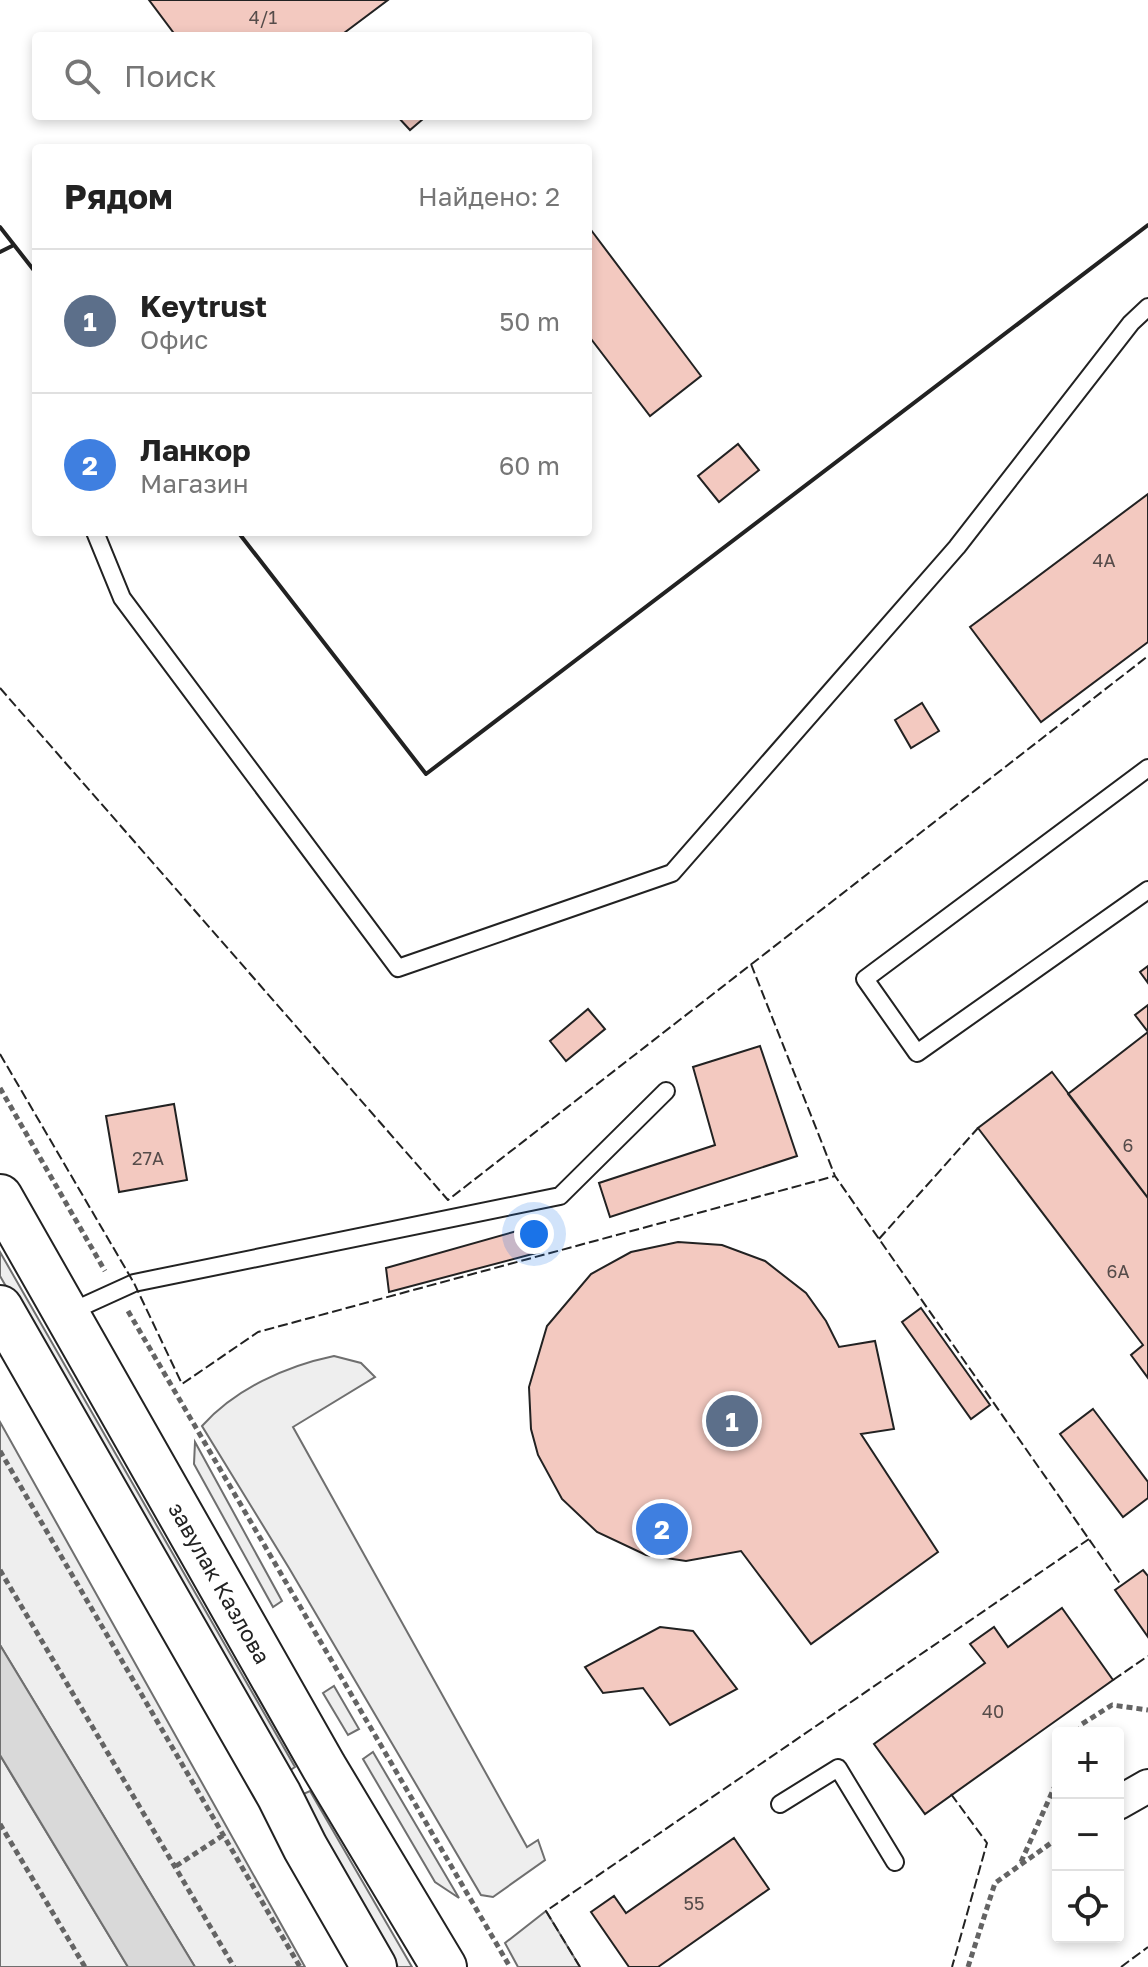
<!DOCTYPE html>
<html lang="ru">
<meta charset="utf-8">
<style>
body{margin:0;font-family:"Golos Text",sans-serif;background:#f2f2f2;color:#222}
.controls{position:absolute;right:24px;bottom:24px;display:grid;overflow:hidden;border-radius:8px;box-shadow:0 4px 12px #0003}
.controls button{width:72px;height:72px;display:grid;place-items:center;padding:0;border:0;border-bottom:2px solid #e0e0e0;background:#fff;color:#222;font:40px sans-serif}
.you{position:absolute;left:534px;top:1234px;width:28px;height:28px;margin:-20px;border:6px solid #fff;border-radius:50%;background:#1a73e8;box-shadow:0 0 0 12px #1a73e833}
.badge{display:grid;place-items:center;width:52px;height:52px;border-radius:50%;background:#c62828;color:#fff;font-size:26px;font-weight:700}
.pin{position:absolute;translate:-50% -50%;border:4px solid #fff;box-shadow:0 2px 8px #0006}
.list{margin:0;padding:0;list-style:none}
h2{display:flex;justify-content:space-between;align-items:center;height:104px;margin:0;padding:0 32px;font-size:34px}
h2 small{font-size:26px;font-weight:400;color:#767676}
.list li{display:grid;grid-template-columns:52px 1fr auto;gap:24px;align-items:center;box-sizing:border-box;height:144px;padding:0 32px;border-top:2px solid #e0e0e0}
.list b{display:block;font-size:30px;white-space:nowrap}
.list p{margin:0;font-size:26px;white-space:nowrap;color:#767676}
.list em{font-size:26px;font-style:normal;color:#767676}
.icon{flex:none;width:44px;height:44px;fill:none;stroke:currentColor;stroke-width:2;stroke-linecap:round;stroke-linejoin:round}
.map{position:relative;flex:none;width:1148px;height:1967px;overflow:hidden}
.search{position:absolute;background:#fff;box-shadow:0 4px 12px #0003;left:32px;top:32px;width:560px;height:88px;display:flex;align-items:center;gap:20px;box-sizing:border-box;padding:0 28px;border-radius:8px;color:#767676;font-size:30px}
.panel{position:absolute;background:#fff;box-shadow:0 4px 12px #0003;left:32px;top:144px;width:560px;height:392px;border-radius:8px}
.map>svg:first-child{display:block}
</style>
<div class="map">
<svg width="1148" height="1967" viewBox="0 0 1148 1967">
<rect width="100%" height="100%" fill="#fff"/>
<path fill="#eee" stroke="#6f6f6f" stroke-width="2" d="M0,1252L295,1767L286,1773L0,1276Z
M334,1356L361,1363L375,1377L293,1427L527,1847L538,1840L545,1860L493,1897L481,1895L289,1568L202,1426C235,1389 286,1366 334,1356Z
M0,1422L305,1967H195L0,1645Z
M195,1442L282,1601L273,1607L194,1464Z
M334,1686L359,1729L348,1735L323,1693Z
M373,1752L459,1898L435,1882L363,1759Z
M0,1755L13,1777L128,1967H0Z
M310,1791L412,1967H398L299,1796Z
M546,1911L580,1967H518L505,1943Z"/>
<path fill="#d9d9d9" stroke="#6f6f6f" stroke-width="2" d="M0,1645L195,1967H128L0,1755Z"/>
<path fill="#f3c9c0" stroke="#222" stroke-width="2" d="M149,0H388L340,36H176Z
M397,116H420L423,119L410,130Z
M588,226L701,376L650,416L588,335Z
M738,444L759,470L719,502L698,476Z
M1148,494V642L1041,722L970,627Z
M922,703L939,731L911,748L895,720Z
M1148,966V983L1140,972Z
M1148,1005V1198L1068,1094L1148,1032L1135,1015Z
M588,1009L605,1029L566,1061L550,1041Z
M760,1046L797,1156L610,1217L599,1183L715,1145L693,1067Z
M1052,1072L1148,1198V1378L1131,1355L1143,1345L978,1128Z
M174,1104L187,1180L119,1192L106,1116Z
M531,1227L540,1252L389,1292L386,1268Z
M678,1242L722,1245L765,1261L806,1293L826,1321L839,1347L875,1341L894,1429L861,1434L938,1552L811,1644L741,1551L686,1561L646,1555L597,1532L562,1499L538,1455L531,1429L529,1387L547,1326L591,1274L631,1252Z
M921,1308L990,1405L971,1419L902,1322Z
M1093,1409L1148,1482V1498L1123,1517L1060,1434Z
M1143,1570L1148,1576V1637L1115,1590Z
M1062,1608L1113,1680L925,1814L874,1744L985,1663L970,1644L994,1627L1008,1647Z
M660,1627L693,1631L737,1689L670,1725L643,1688L603,1693L585,1667Z
M734,1838L769,1889L658,1967H629L591,1912L614,1896L626,1913Z"/>
<g fill="none" stroke-linecap="round" stroke-linejoin="round">
<defs>
<path id="lane" d="M95,532L122,598L398,968L672,873L957,547L1131,323L1148,307
M1148,768L865,979L917,1053L1148,890
M68,1313L134,1283L560,1196L666,1091
M780,1804L838,1768L895,1862"/>
<path id="street" d="M1118,1803L1148,1786"/>
<g id="secondary">
<path id="s1" d="M0,1197L324,1767L444,1967"/>
<path d="M0,1308L279,1795L305,1847L374,1967"/>
</g>
</defs>
<use href="#lane" stroke="#222" stroke-width="20"/>
<use href="#street" stroke="#222" stroke-width="36"/>
<use href="#secondary" stroke="#222" stroke-width="48"/>
<path stroke="#646464" stroke-width="5" stroke-dasharray="6 4" stroke-linecap="butt" d="M0,1088L105,1271
M128,1311L510,1967
M0,1451L300,1967
M0,1570L234,1967
M1078,1733L1082,1724L1112,1705L1148,1710
M0,1824L85,1967
M1021,1862L1058,1779
M176,1866L225,1834
M968,1967L995,1883L1058,1838"/>
<use href="#lane" stroke="#fff" stroke-width="16"/>
<use href="#street" stroke="#fff" stroke-width="32"/>
<use href="#secondary" stroke="#fff" stroke-width="44"/>
<path stroke="#222" stroke-width="2" stroke-dasharray="10 4" stroke-linecap="butt" d="M0,688L448,1200L1148,656
M751,964L835,1176L1121,1585
M0,1054L134,1283L182,1384L258,1332L835,1176
M879,1239L978,1128
M1113,1680L1148,1656
M951,1794L987,1843L952,1967
M580,1967L546,1911L1089,1539
M1121,1967L1148,1947"/>
<path stroke="#222" stroke-width="4" d="M0,227L36,273
M0,252L14,245
M238,532L426,774L1148,225"/>
</g>
<g text-anchor="middle" stroke-width="6" stroke-linejoin="round" paint-order="stroke">
<g font-size="18" fill="#564c4a">
<text x="263" y="24">4/1</text>
<text x="1104" y="567">4А</text>
<text x="1128" y="1152">6</text>
<text x="148" y="1165">27А</text>
<text x="1118" y="1278">6А</text>
<text x="993" y="1718">40</text>
<text x="694" y="1910">55</text>
</g>
<g font-size="22" fill="#222" stroke="#fff">
<text dy="8" stroke="none"><textPath href="#s1" startOffset="444">завулак Казлова</textPath></text>
</g>
</g>
</svg>
<div class="controls">
<button>+</button>
<button>−</button>
<button><svg class="icon" aria-label="locate" viewBox="0 0 24 24"><circle cx="12" cy="12" r="6"/><path d="M12 2v4M12 18v4M2 12h4M18 12h4"/></svg></button>
</div>
<div class="you"></div>
<div class="pin badge" style="left:732px;top:1421px;background:#5c6f8a">1</div>
<div class="pin badge" style="left:662px;top:1529px;background:#3f7fe0">2</div>
<div class="search"><svg class="icon" aria-label="search" viewBox="0 0 24 24"><circle cx="10" cy="10" r="6"/><path d="M15 15l6 6"/></svg>Поиск</div>
<section class="panel">
<h2>Рядом<small>Найдено: 2</small></h2>
<ul class="list">
<li><span class="badge" style="background:#5c6f8a">1</span><div><b>Keytrust</b><p>Офис</p></div><em>50 m</em></li>
<li><span class="badge" style="background:#3f7fe0">2</span><div><b>Ланкор</b><p>Магазин</p></div><em>60 m</em></li>
</ul>
</section>
</div>
